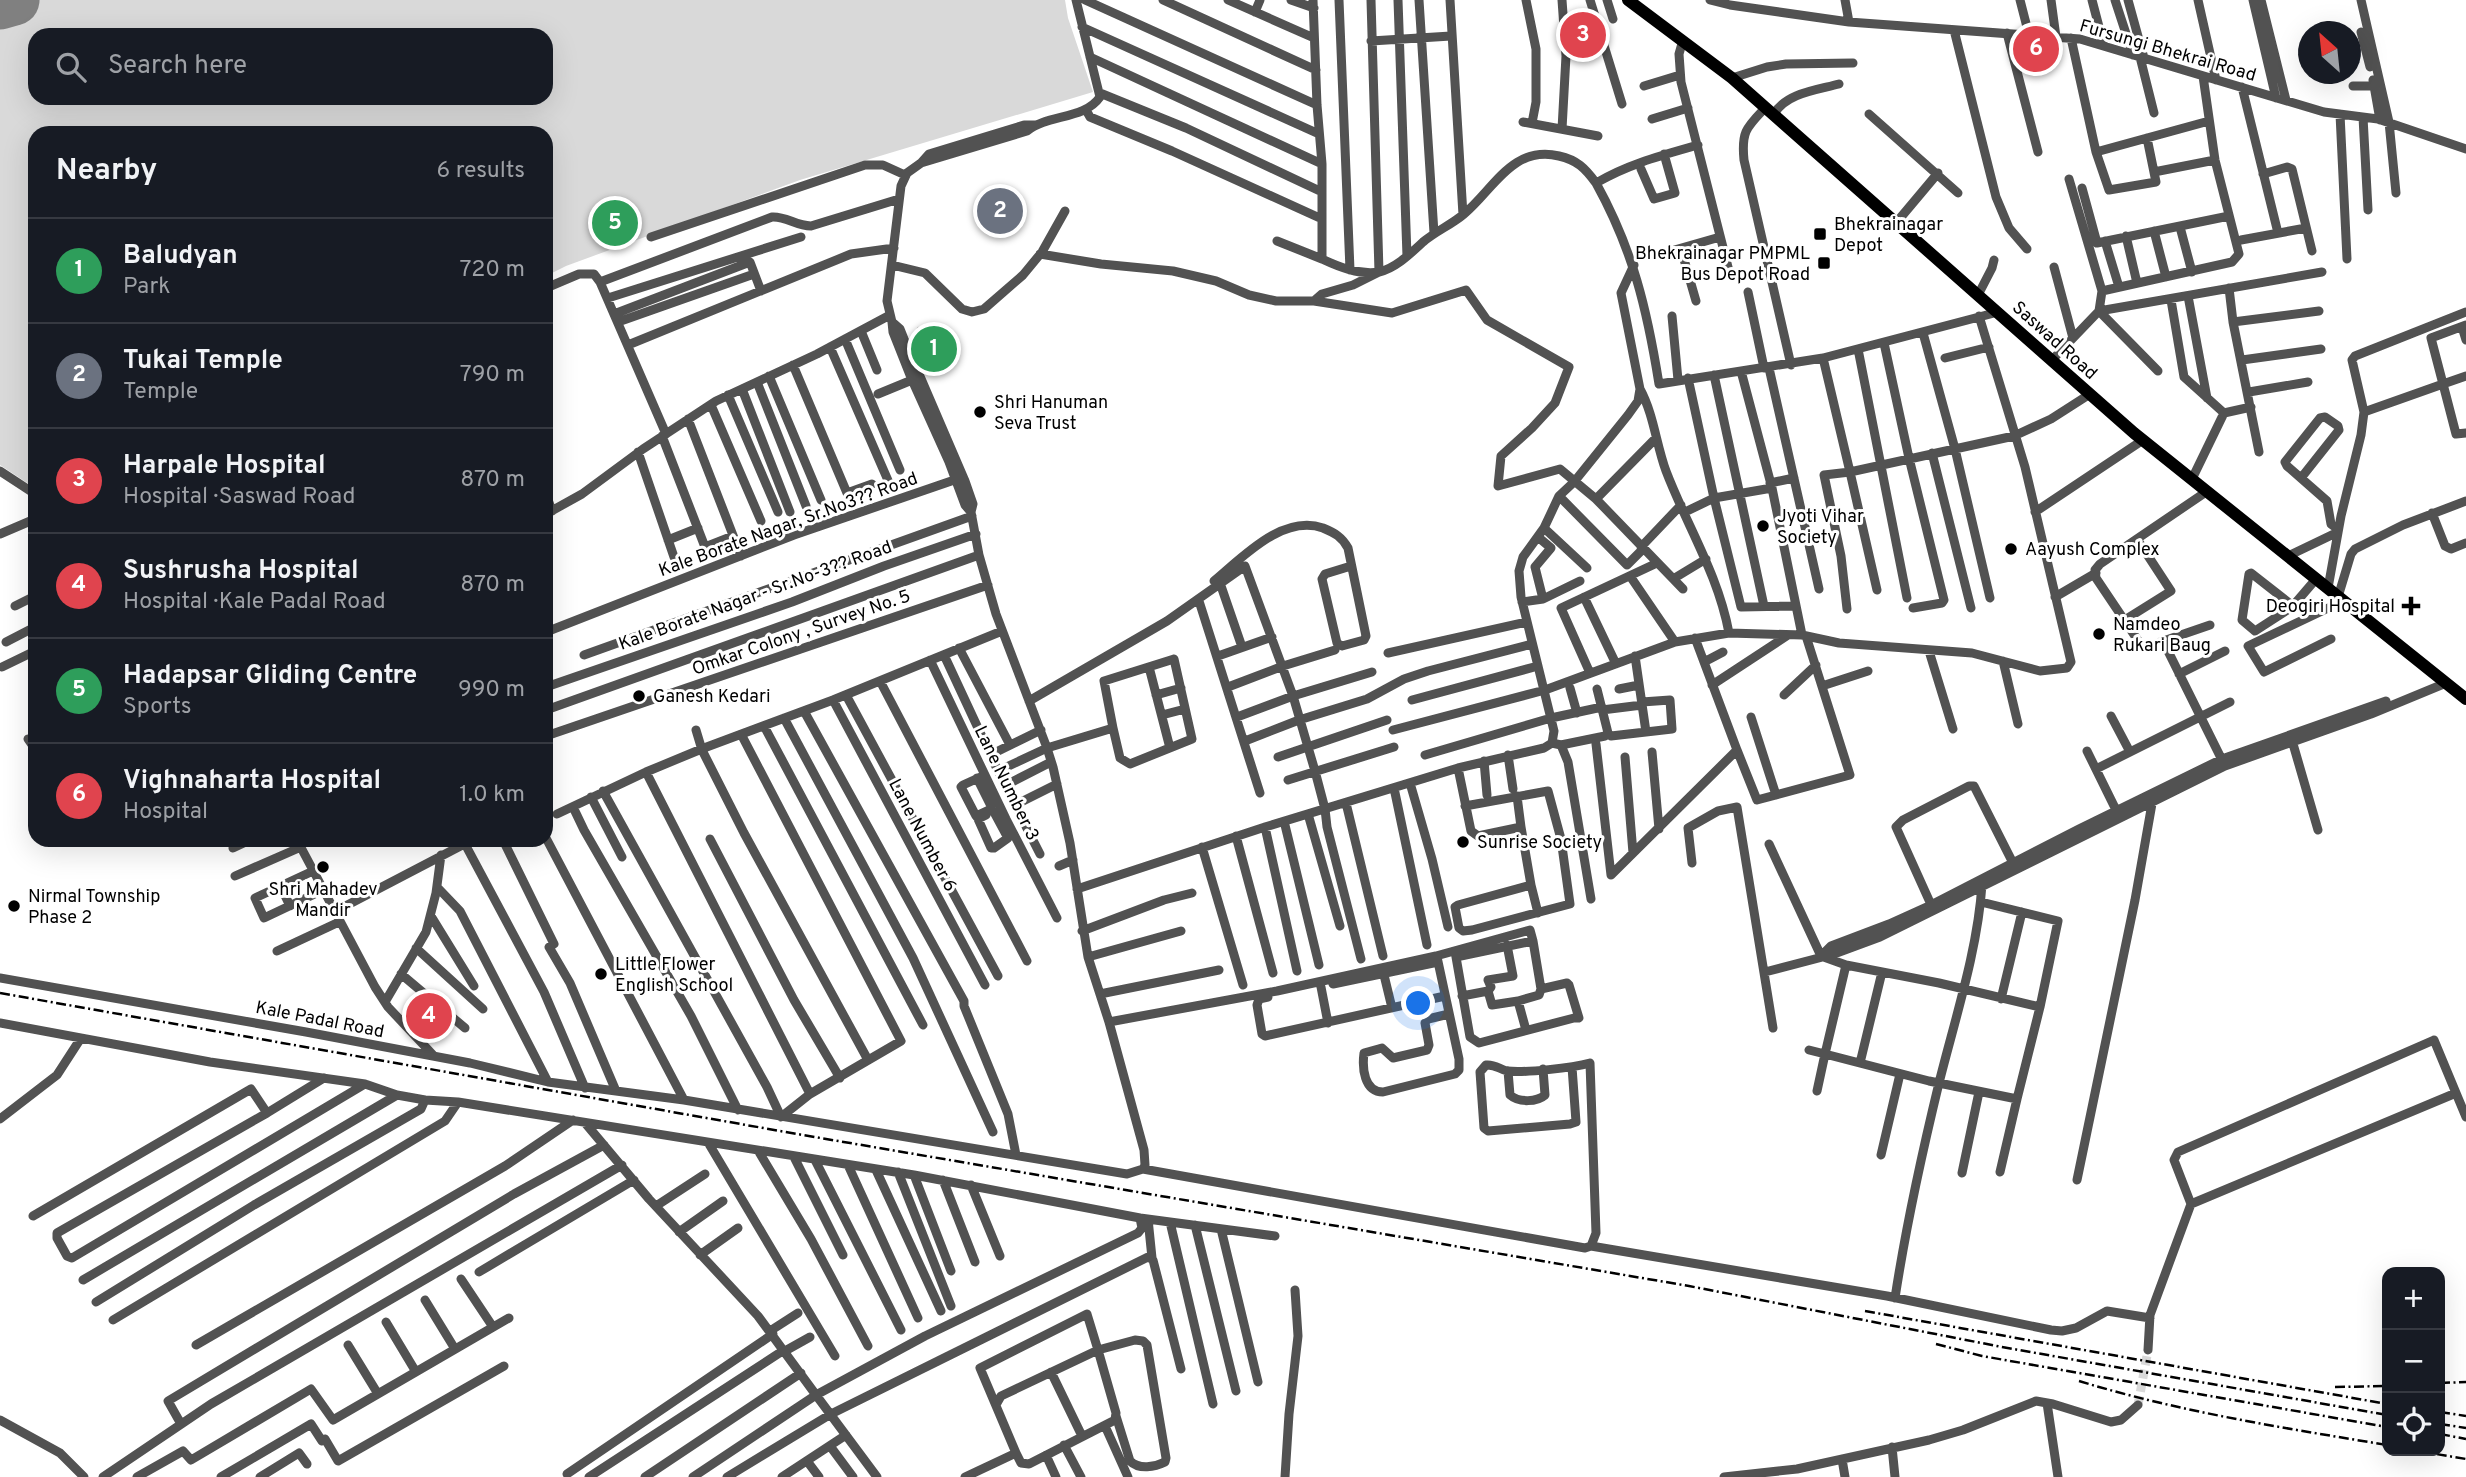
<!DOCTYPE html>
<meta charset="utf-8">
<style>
body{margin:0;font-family:Overpass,sans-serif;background:#242831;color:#f1f3f6}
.controls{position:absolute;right:21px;bottom:21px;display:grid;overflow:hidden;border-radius:14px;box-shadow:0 7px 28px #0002}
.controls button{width:63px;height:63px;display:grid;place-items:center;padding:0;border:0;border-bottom:2px solid #363941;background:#171b24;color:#f1f3f6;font:35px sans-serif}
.compass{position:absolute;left:2298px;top:21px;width:63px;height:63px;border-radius:50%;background:#171b24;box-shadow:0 7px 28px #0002;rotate:333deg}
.you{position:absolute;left:1419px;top:1004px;width:24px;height:24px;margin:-18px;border:5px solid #fff;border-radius:50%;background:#1a73e8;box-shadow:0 0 0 10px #1a73e833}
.badge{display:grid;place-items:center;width:46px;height:46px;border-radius:50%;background:#ea580c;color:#fff;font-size:23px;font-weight:700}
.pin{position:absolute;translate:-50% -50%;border:4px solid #fff;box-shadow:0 2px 7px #0006}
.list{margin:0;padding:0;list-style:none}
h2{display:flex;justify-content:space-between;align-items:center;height:91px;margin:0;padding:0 28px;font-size:30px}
h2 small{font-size:23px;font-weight:400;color:#9ea1a6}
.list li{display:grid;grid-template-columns:46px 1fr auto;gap:21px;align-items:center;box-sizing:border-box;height:105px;padding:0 28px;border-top:2px solid #363941}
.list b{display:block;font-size:26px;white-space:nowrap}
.list p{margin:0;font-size:23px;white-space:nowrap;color:#9ea1a6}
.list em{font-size:23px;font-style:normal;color:#9ea1a6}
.icon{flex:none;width:38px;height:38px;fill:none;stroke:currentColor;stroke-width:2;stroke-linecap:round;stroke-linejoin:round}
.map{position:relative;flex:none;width:2466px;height:1477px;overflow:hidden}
.search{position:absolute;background:#171b24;box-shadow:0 7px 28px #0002;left:28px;top:28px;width:525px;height:77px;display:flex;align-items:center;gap:18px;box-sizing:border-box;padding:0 24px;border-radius:21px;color:#9ea1a6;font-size:26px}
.panel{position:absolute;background:#171b24;box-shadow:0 7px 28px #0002;left:28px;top:126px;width:525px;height:721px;border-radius:21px}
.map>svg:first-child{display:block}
</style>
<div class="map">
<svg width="2466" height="1477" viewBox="0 0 2466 1477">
<rect width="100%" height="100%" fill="#fff"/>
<path fill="#d9d9d9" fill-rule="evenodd" d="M0,0H1065L1068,18L1093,92L800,180L566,266L546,276V133H35V488L0,465ZM35,35H546V98H35Z
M933,325L946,334L954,346L951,354L930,367L923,353L916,357L915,353L917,327Z"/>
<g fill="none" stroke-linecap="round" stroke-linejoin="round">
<path stroke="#808080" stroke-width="51" d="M0,4L14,0"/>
<path stroke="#d9d9d9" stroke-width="9" stroke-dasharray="9 4.5" stroke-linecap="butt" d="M2138,1405L2148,1350"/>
<path stroke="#525252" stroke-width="9" d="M1076,0L1100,97C1084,120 1048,114 1027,131L921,163L907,173L901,186L887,301L892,322L900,329L904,339L965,481L973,504L971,512L979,555L996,614L1047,748L1053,767L1070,843L1088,957L1109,1022L1144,1150L1145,1165L1143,1169
M1085,0L1317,105
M1163,0L1316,70
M1228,0L1314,38
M1291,0L1314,8
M1313,0L1317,105L1322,164V259C1339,267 1359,275 1379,272C1396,268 1411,253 1423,242C1436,231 1451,225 1464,214C1494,189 1512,145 1559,156C1577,160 1585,168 1596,183
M1339,0L1350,270
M1398,0L1407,256
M1419,0L1434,233
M1450,0L1463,215
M1526,0L1536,49V102L1532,123
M1590,0L1622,104
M1607,0L1613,19
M1710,0L1730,5L1849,22L2080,39L2324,112L2378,119L2466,149
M1845,0L1849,22
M2020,0L2029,35
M2051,0L2056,37
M2092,0L2104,46
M2115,0L2133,55
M2128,0L2144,58
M2198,0L2216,80
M2253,0L2276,98
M2261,0L2286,100
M2361,0L2389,122L2396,193
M1255,12L1260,0
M1082,27L1319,134
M1954,30L1996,197L2009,228L2027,249
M2361,32L2370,67
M2007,33L2038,152
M2071,38L2096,152L2109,190L2156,182L2147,138
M1683,40L1679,54L1681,82L1729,271
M1371,41L1451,36
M1090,57L1322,164
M2140,57L2154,113
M1732,78L1767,67L1786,64L1853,63
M2373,80L2380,120
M1644,86L1680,75
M2353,86H2375
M2242,87L2278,233
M1100,93L1186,128L1322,192
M1766,107C1747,127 1741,131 1744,160L1791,365
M1086,110L1090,117L1172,151L1322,219
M1774,114C1786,93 1817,90 1839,84
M1869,114L1958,193
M2340,114L2347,259
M2363,117L2368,210
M1652,119L1688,108
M1523,122L1598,136
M1562,129L1566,56L1562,0
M1698,145C1663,155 1628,164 1596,183C1633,250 1647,309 1659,384L1823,358L1998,312
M2096,152L2209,121
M921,163L929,154L1024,125H1035
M1641,169L1654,199L1675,193L1664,154
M2154,172L2215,160
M2263,174L2287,167L2292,169L2312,251
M2082,188L2097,243L2229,216
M1896,223L1938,173
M2180,227L2192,272
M2154,231L2166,277
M2126,236L2137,283
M651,237L865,165H883L905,175
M2241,240L2306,228
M1277,241L1322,259
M2105,241L2119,287
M1681,249L1696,301
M1664,253L1720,237
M1040,254L1101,264L1173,271L1216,281L1249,295L1276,301H1314L1392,313L1466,290L1487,320L1569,367L1555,403L1532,428L1501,456L1498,486L1560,469L1596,499L1683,589
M892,265L925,273L962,309L972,312L984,309L1023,275L1042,252L1065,211
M1634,265L1621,293L1640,389C1654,415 1656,444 1666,471C1687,526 1718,574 1729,633
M2054,267L2073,338
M600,282L772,217C786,216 796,226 811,226L899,199
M546,288L579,274H594L600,282L666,434
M2229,288L2233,322L2259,452
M2102,291L2232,262L2239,254L2215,160L2203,76
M1748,292L1764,368
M1978,295L1992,268L1994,260
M2188,296L2207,398
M608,298L801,237
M2171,300L2184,377L2224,413
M1314,301L1322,294L1353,285L1379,272L1371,0
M2099,311L2322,272
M2099,311L2158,371
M614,314L750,262L761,291
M1672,316L1678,380
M618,322L754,274
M892,322L893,332L912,380L949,462L965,505L971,512
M2233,322L2319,311
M2462,327L2466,340
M861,331L877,370
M1923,333L1955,449L1990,598
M845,339L900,470
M1884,343L1909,458L1944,600L1942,603L1913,608
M628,345L851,254L894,248
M830,347L890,485
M1858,349L1907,598
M1823,358L1850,472L2014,436L2051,419L2090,394
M1945,358L1989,347
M2052,360L2099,311L2102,291L2069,179
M2242,360L2321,349
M793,365L847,493L872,484
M1769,368L1819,589
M1741,371L1772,488L1714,498L1741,607L1795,606
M1714,375L1764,606
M769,376L821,500
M2466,376L2443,384L2456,434L2466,433
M757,382L806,506
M742,389L790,512
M2249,392L2308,382
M878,394L912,380
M728,395L778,512
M711,405L761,521
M2364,412L2443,384L2431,338L2466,325
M2224,413L2251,407
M688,419L741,556
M662,436L705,547L733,536
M638,452L674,557
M1932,453L1971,608
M0,471L35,494
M2301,478L2339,430L2338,426L2325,417L2320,418L2285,462L2287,466L2327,501L2331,524L2338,529
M2192,479L2224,413
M1770,483L1794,478
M1772,488L1802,635
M2206,492L2100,564L2095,570L2096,578L2143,648L2210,625
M546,494L552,511
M1559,496L1627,565L1643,549
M1596,499L1655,439
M1685,512L1714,498L1688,378
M2035,512L2143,440
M2432,513L2445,546L2451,549L2466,543
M546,514L582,494L643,449L716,401L817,354L890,315
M1544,528L1587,568
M0,534L35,519
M1538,537L1551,548L1535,567L1543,599
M668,540L698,528
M1641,547L1681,505
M2288,556L2338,532
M1630,576L1675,642
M1673,579L1706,559
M1214,581C1242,558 1282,514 1323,528C1335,533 1342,537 1348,548L1366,636L1364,640L1342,646L1337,643L1322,579L1325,574L1351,566
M1220,583L1242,647
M2328,588L2341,516L2361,435L2364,412L2352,360L2355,356L2466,312
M1584,597L1616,664
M2055,597L2096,573
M2338,597L2351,554L2355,549L2403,525L2466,501
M1199,601L1260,793
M1522,602L1543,599L1580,581
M15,606L35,596
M2293,606L2251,573L2249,574L2242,620L2255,631L2292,607L2316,579
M1847,609L1841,556L1824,475L1850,472L1877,590
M2123,621L2171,591L2137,539
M546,632L794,535L963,477
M2331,639L2264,672L2248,646L2343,601
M6,642L35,627
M2164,643L2224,764
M959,648L1010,745
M1929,651L1953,729
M1388,653L1527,622
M584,655L972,516
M944,655L998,771
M1218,656L1272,637
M1635,656L1646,732
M930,660L1006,819L1057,918
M2003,661L2018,724
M1704,662L1723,652
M2,667L35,651
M1149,667L1170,748
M1590,673L1561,608L1657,563
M2179,674L2225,651
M880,681L1027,961
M1712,685L1788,635
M1822,686L1868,671
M546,687L792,602L884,566L976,534
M1228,687L1283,666L1335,650
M1570,688L1577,713
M1597,689L1608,733L1611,736L1672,729L1670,700L1642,702
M1619,689L1639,685
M846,695L998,976
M1156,695L1181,688
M1784,695L1816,665
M833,700L985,985
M1412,700L1538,666
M1029,701L1167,621L1245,566L1293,696L1315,771L1325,809L1327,827L1361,959
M546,710L979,555
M1602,710L1642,705
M804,711L964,1001V1006L1008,1114L1016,1155
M1162,715L1185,709
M2111,716L2130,752
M1237,717L1293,696L1372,672
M1751,717L1776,795
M784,718L913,958L993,1132
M764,726L923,1025
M696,730L702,750L744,833L868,1060
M1393,730L1545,690L1675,642L1729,633L1802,635L1839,643L1972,653L2040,671L2067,668L2071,662L2025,467L1979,316
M546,736L988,585
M2291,737L2318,830
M28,739L35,749
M1245,741L1299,720L1367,699L1404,679L1428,671L1532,644
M1552,743L1561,745L1568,762L1591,899
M1596,744L1611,875
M1561,745L1605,736
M1737,750L1757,800L1850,775L1806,636
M2087,751L2119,816
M1652,752L1659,829
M990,755L1041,730
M1425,755L1551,718L1602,707
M1508,755L1513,789
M1278,757L1387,720
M1625,757L1633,853
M1484,761L1487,795
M1458,768L1471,831L1478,836L1521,827L1531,885L1458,905L1455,907L1459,928L1463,931L1472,930L1570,904L1561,839L1548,791L1465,806
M2096,769L2230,702
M646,772L810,1094
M977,778L991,806V809L976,816L961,787L963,785L985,775
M1288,780L1394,747
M1010,783L1051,762
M1410,783L1432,859L1448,927
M1057,784L1015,805L998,771L1047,748L1113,728L1120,758L1130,764L1192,739L1174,659L1104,681L1113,728
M1394,788L1427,945
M603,791L767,1087L781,1117L810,1094L901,1041L741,734
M1517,796L1521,827
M591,797L622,857
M1346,803L1383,956
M1015,805L1040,854
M573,807L584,830L691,1016L738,1110
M557,814L646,772L704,748L833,700L1002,631
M1308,814L1340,926
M986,815L978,819L991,848H994L1008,838L994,812
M1284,821L1319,965
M1265,827L1297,971
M1236,836L1273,973
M546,838L684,1100
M710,839L794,1000L840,1078
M297,840L375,987L388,1007L434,1056
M503,840L554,944L549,947L570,983L616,1091
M465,844L544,992L585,1088
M1769,844L1821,956L1846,965L1939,983L2040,1007L2017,1099L1929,1081L1825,1054L1846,965
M1202,847L1243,985
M233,848L250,840
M1692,863L1688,828L1718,811L1737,807L1773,1028
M1059,866L1073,860
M313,871L255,898L264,918L323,890
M1611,875L1737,750L1695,638
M235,876L301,847
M1531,885L1538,913
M281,887L290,906
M437,887L460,911L548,1082
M1077,889L1265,827L1458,768L1544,748L1552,743L1554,731L1521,597L1519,571L1523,557L1544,528L1559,496L1574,482L1628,415L1638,401L1640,389
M1981,902L2058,921L2040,1007
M1933,909L1896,827L1903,820L1969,786H1974L2015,867
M334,912L472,840
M431,916L474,986
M1082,931L1164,900L1192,893
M1507,945L1513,976L1488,980L1491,987L1488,991L1492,1005L1518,1001L1526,1030
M416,948L483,1009
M277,951L339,922
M1821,956L1831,946L1889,924L1931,905L2079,829L2222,759L2386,701
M1088,957L1181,931
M1437,957L1459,1059V1070L1455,1074L1383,1092C1364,1092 1362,1068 1364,1053L1382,1048L1393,1058L1427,1050L1429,1045L1425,1023L1428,1019L1449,1014
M1765,972L1834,954L1880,937L2225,766L2371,714L2446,683
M401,974L465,1028
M1384,975L1392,1008
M0,978L306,1032L470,1063L548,1082L684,1100L1127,1174L1143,1169L1585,1248L1591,1246L1596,1233L1590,1063C1572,1068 1525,1073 1507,1071C1499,1069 1495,1064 1486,1065L1480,1072L1484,1128L1488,1131L1570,1124L1576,1122L1572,1067
M1333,984L1438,962
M1321,987L1328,1023
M1100,994L1219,970
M1462,996L1488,991
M1268,997L1259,999L1257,1005L1262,1034L1265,1036L1445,996
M2001,999L2022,912
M1518,1001L1539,995L1541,989
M385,1002L426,932L436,893L441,855
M1109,1022L1277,991L1436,956L1530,930L1533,941L1541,989L1567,983L1569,985L1579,1018H1574L1479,1043L1470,1037L1456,957L1533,941
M0,1023L210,1062L365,1084L72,1258L67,1256L57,1238V1233L267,1113L251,1089L33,1216
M1809,1050L1825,1054L1817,1091
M1860,1063L1882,972
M1508,1071L1510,1095C1519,1103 1537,1102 1545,1095L1543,1069
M2456,1093L2434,1040L2178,1152L2174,1160L2191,1204L2456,1093L2466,1117
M425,1100L458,1102L914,1175L1140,1218L1142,1228L1138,1233L925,1336L816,1395L758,1316L649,1199L586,1124
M267,1113L324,1078
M0,1119L57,1075L81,1038
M709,1144L835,1356
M759,1152L811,1239L868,1346
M1881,1155L1900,1074
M794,1157L843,1255
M815,1160L901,1330
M848,1165L918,1318
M876,1170L941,1311
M898,1172L951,1306
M2000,1172L2017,1099
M1962,1173L1979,1092
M914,1175L951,1271
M943,1180L975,1262
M2077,1180L2135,900L2153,798
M971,1185L1000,1256
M656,1206L705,1174
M1140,1218L1275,1236
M1148,1219L1152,1258
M1170,1222L1213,1404
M1195,1225L1236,1391
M1221,1229L1258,1382
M679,1232L723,1201
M1591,1246L1887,1296L2051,1330L2062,1331L2076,1328L2107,1311L2150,1318
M700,1255L738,1228
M479,1272L634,1180
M461,1279L493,1327
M83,1280L397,1095L365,1084
M1895,1298C1906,1226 1922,1153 1939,1083C1955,1019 1978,949 1982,884
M425,1300L455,1349
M96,1302L254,1205L421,1109L425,1100L397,1095
M113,1320L445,1121L458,1102
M386,1322L416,1372
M770,1331L798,1313
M196,1345L505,1166L573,1120
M348,1345L378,1394
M2148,1350L2150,1315L2191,1204
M785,1351L810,1337
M1051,1372L1082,1436
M997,1403L1001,1396L1098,1350L1116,1413L1115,1420L1029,1464L1021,1463L1016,1453
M2047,1403L2058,1477
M0,1420L60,1453L84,1477
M181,1424L168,1401L514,1194L604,1145
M1105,1426L1128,1477
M1064,1445L1081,1477
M830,1446L853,1477
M1892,1447L1895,1477
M1046,1455L1056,1477
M1842,1459L1845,1477
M807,1461L819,1477
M567,1474L773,1334
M103,1477L211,1404L622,1165
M137,1477L183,1451L191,1460L311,1389L333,1420L509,1318
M221,1477L311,1424L322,1441L325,1439L338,1461L504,1366
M260,1477L299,1453L307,1464
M589,1477L784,1350
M645,1477L801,1373
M693,1477L816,1395L877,1477
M727,1477L831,1414L1148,1257L1153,1260L1181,1369
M782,1477L846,1435
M965,1477L1016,1453L980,1368L1087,1314L1098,1350L1135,1340L1143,1341L1147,1345L1166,1458L1165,1462C1155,1467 1139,1470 1130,1461L1116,1416
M1285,1477L1289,1414L1298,1336L1295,1290
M1724,1477L1797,1469L1929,1440L1963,1430L2036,1401L2053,1404L2111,1422L2121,1420L2138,1405"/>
<path stroke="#000" stroke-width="12" d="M1628,0L1732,78L2134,433L2466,699"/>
<path stroke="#000" stroke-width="2.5" stroke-dasharray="10 3.5 2 3.5" stroke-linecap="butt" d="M0,993L797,1134L1689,1286L2002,1347L2387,1415
M1865,1311L2387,1404
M1936,1344L1982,1356L2387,1427
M2079,1381C2180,1412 2284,1428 2387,1445
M2440,1383L2466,1382
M2335,1387L2387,1386
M2440,1412L2466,1416
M2440,1424L2466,1428
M2440,1434L2466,1439
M2418,1451L2466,1459"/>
</g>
<g fill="#000" stroke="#fff" stroke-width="2.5">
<rect x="1813" y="227" width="14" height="14" rx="3.5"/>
<rect x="1817" y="256" width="14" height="14" rx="3.5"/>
<circle cx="980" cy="412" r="7"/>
<circle cx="1763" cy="526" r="7"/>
<circle cx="2011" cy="549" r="7"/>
<path d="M2407.5 595.5h7v7h7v7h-7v7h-7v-7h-7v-7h7z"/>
<circle cx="2099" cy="634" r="7"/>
<circle cx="639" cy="696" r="7"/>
<circle cx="1463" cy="842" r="7"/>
<circle cx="323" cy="867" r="7"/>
<circle cx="14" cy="906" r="7"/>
<circle cx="601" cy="974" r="7"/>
</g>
<g text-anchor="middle" stroke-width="6" stroke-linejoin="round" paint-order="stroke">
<g font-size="18" fill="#000" stroke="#fff">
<text transform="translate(2168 50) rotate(16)" y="6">Fursungi Bhekrai Road</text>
<text transform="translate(2055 340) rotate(42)" y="6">Saswad Road</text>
<text transform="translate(788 524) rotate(-20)" y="6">Kale Borate Nagar, Sr.No3?? Road</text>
<text transform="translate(755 595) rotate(-20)" y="6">Kale Borate Nagar - Sr.No-3?? Road</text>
<text transform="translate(801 632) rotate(-19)" y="6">Omkar Colony , Survey No. 5</text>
<text transform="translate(1007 783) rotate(64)" y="6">Lane Number 3</text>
<text transform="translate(923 835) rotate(62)" y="6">Lane Number 6</text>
<text transform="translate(320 1019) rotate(11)" y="6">Kale Padal Road</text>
</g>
<g font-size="18" fill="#000" stroke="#fff" text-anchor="start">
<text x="1834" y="230">Bhekrainagar<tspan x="1834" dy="21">Depot</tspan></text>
<text x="1810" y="259" text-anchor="end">Bhekrainagar PMPML<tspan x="1810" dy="21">Bus Depot Road</tspan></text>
<text x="994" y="408">Shri Hanuman<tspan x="994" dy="21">Seva Trust</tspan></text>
<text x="1777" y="522">Jyoti Vihar<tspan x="1777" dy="21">Society</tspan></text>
<text x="2025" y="555">Aayush Complex</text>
<text x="2395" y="612" text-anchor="end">Deogiri Hospital</text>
<text x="2113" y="630">Namdeo<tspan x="2113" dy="21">Rukari Baug</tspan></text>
<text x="653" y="702">Ganesh Kedari</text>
<text x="1477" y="848">Sunrise Society</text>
<text x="323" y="895" text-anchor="middle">Shri Mahadev<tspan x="323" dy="21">Mandir</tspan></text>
<text x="28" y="902">Nirmal Township<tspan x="28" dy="21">Phase 2</tspan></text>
<text x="615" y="970">Little Flower<tspan x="615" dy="21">English School</tspan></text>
</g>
</g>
</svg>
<div class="controls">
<button>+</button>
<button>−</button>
<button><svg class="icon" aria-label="locate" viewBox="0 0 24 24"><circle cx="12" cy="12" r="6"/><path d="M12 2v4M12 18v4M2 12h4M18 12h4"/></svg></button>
</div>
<svg class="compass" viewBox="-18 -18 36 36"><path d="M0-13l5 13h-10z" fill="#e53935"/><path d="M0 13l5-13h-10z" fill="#9ea1a6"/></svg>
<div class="you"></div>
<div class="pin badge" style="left:934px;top:349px;background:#2e9e5b">1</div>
<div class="pin badge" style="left:1000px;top:211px;background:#6b7280">2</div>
<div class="pin badge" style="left:1583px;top:35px;background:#e0444e">3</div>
<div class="pin badge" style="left:429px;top:1016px;background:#e0444e">4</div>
<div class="pin badge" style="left:615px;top:223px;background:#2e9e5b">5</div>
<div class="pin badge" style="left:2036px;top:49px;background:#e0444e">6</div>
<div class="search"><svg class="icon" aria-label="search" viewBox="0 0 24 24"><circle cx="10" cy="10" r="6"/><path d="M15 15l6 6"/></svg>Search here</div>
<section class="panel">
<h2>Nearby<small>6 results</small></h2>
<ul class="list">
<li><span class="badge" style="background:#2e9e5b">1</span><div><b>Baludyan</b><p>Park</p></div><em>720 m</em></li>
<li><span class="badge" style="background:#6b7280">2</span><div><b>Tukai Temple</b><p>Temple</p></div><em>790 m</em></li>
<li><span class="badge" style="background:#e0444e">3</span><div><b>Harpale Hospital</b><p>Hospital · Saswad Road</p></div><em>870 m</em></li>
<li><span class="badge" style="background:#e0444e">4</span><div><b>Sushrusha Hospital</b><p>Hospital · Kale Padal Road</p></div><em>870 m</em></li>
<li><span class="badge" style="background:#2e9e5b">5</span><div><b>Hadapsar Gliding Centre</b><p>Sports</p></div><em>990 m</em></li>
<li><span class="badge" style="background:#e0444e">6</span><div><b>Vighnaharta Hospital</b><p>Hospital</p></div><em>1.0 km</em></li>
</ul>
</section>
</div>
